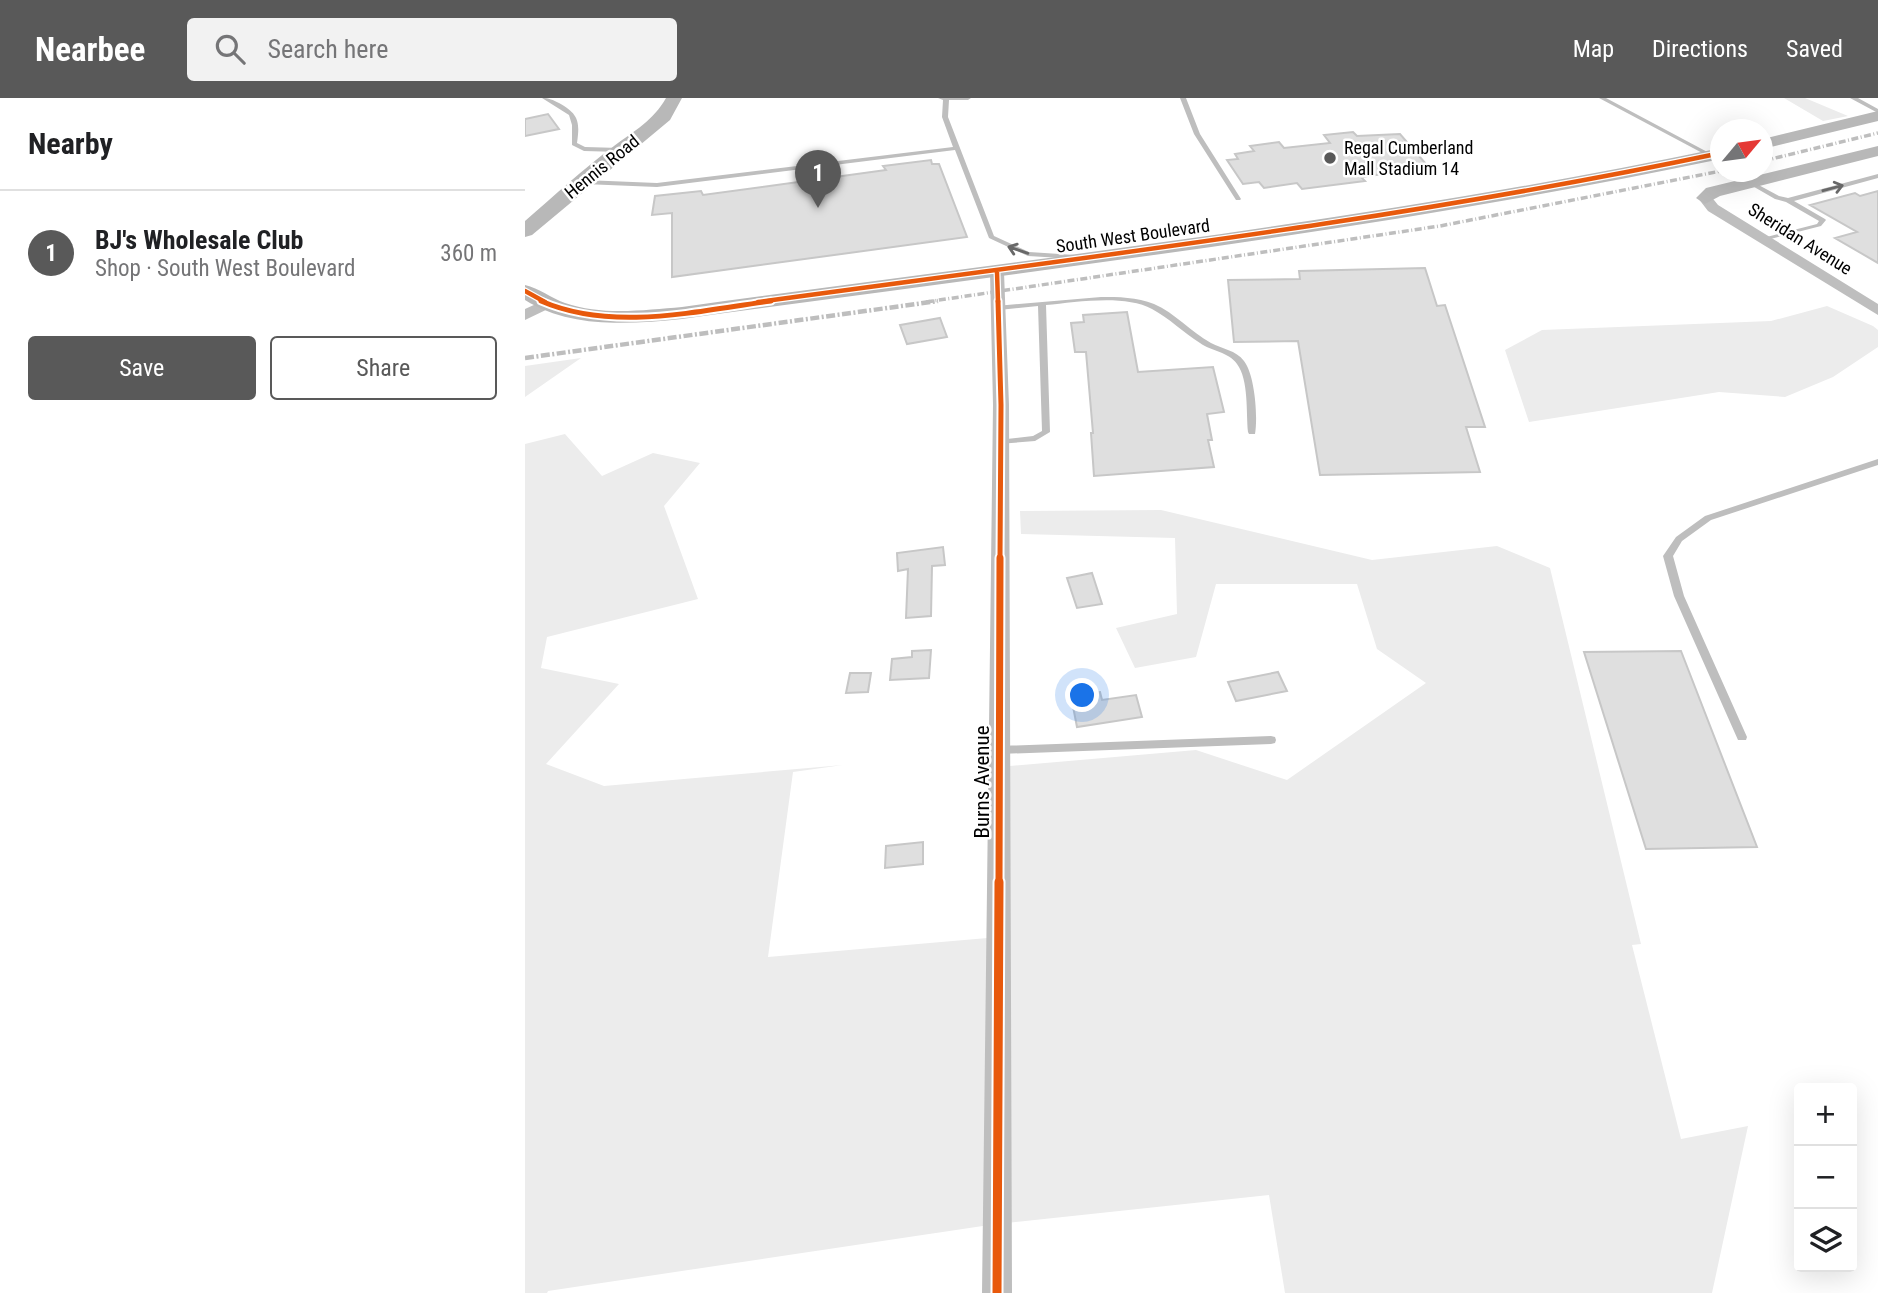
<!DOCTYPE html>
<meta charset="utf-8">
<style>
body{margin:0;font-family:"Roboto Condensed",sans-serif;background:#f2f2f2;color:#202124}
.controls{position:absolute;right:21px;bottom:21px;display:grid;overflow:hidden;border-radius:7px;box-shadow:0 7px 28px #0002}
.controls button{width:63px;height:63px;display:grid;place-items:center;padding:0;border:0;border-bottom:2px solid #e0e0e0;background:#fff;color:#202124;font:35px sans-serif}
.compass{position:absolute;left:1185px;top:21px;width:63px;height:63px;border-radius:50%;background:#fff;box-shadow:0 7px 28px #0002;rotate:61deg}
.you{position:absolute;left:558px;top:598px;width:24px;height:24px;margin:-18px;border:5px solid #fff;border-radius:50%;background:#1a73e8;box-shadow:0 0 0 10px #1a73e833}
.badge{display:grid;place-items:center;width:46px;height:46px;border-radius:50%;background:#595959;color:#fff;font-size:23px;font-weight:700}
.pin{position:absolute;translate:-50% -58px;filter:drop-shadow(0 2px 4px #0008)}
.pin::after{content:'';position:absolute;top:37px;width:24px;height:21px;background:inherit;clip-path:polygon(0 0,100% 0,50% 100%)}
.list{margin:0;padding:0;list-style:none}
h2{display:flex;justify-content:space-between;align-items:center;height:91px;margin:0;padding:0 28px;font-size:30px}
h2 small{font-size:23px;font-weight:400;color:#757577}
.list li{display:grid;grid-template-columns:46px 1fr auto;gap:21px;align-items:center;box-sizing:border-box;height:126px;padding:0 28px;border-top:2px solid #e0e0e0}
.list b{display:block;font-size:26px;white-space:nowrap}
.list p{margin:0;font-size:23px;white-space:nowrap;color:#757577}
.list em{font-size:23px;font-style:normal;color:#757577}
.actions{display:flex;gap:14px;padding:21px 28px}
.actions a{flex:1;padding:16px 0;border:2px solid #595959;border-radius:7px;text-align:center;font-size:24px;color:#595959}
.actions .main{background:#595959;color:#fff}
.icon{flex:none;width:38px;height:38px;fill:none;stroke:currentColor;stroke-width:2;stroke-linecap:round;stroke-linejoin:round}
.map{position:relative;flex:none;width:1353px;height:1195px;overflow:hidden}
header{display:flex;align-items:center;gap:42px;box-sizing:border-box;height:98px;padding:0 35px;background:#595959;color:#fff}
header strong{font-size:33px}
nav{display:flex;gap:38px;margin-inline-start:auto;font-size:24px}
.search{width:490px;height:63px;background:#f2f2f2;display:flex;align-items:center;gap:18px;box-sizing:border-box;padding:0 24px;border-radius:7px;color:#757577;font-size:26px}
main{display:flex}
aside{flex:1;background:#fff}
.map>svg:first-child{display:block}
</style>
<header>
<strong>Nearbee</strong>
<div class="search"><svg class="icon" aria-label="search" viewBox="0 0 24 24"><circle cx="10" cy="10" r="6"/><path d="M15 15l6 6"/></svg>Search here</div>
<nav><a>Map</a><a>Directions</a><a>Saved</a></nav>
</header>
<main>
<aside>
<h2>Nearby<small></small></h2>
<ul class="list">
<li><span class="badge">1</span><div><b>BJ's Wholesale Club</b><p>Shop · South West Boulevard</p></div><em>360 m</em></li>
</ul>
<div class="actions"><a class="main">Save</a><a>Share</a></div>
</aside>
<div class="map">
<svg width="1353" height="1195" viewBox="0 0 1353 1195">
<rect width="100%" height="100%" fill="#fff"/>
<path fill="#ececec" d="M1259,0H1280L1323,18L1298,23Z
M1302,208L1348,228L1353,232V249L1308,279L1260,299L1194,294L1004,324L980,252L1017,232L1246,223Z
M56,260L0,299V268Z
M40,336L77,378L128,355L175,365L139,408L173,501L22,539L16,570L94,586L21,666L79,688L318,667L268,674L243,859L474,839V669L671,652L762,682L901,585L852,551L832,486H691L671,559L610,570L591,530L652,516L650,440L496,436L495,413L636,412L847,462L972,448L1025,470L1116,846L1107,847L1156,1041L1223,1028L1187,1195H760L744,1097L471,1126L23,1193L22,1195H0V346Z"/>
<path fill="#dfdfdf" stroke="#c7c7c7" stroke-width="2" d="M23,16L34,31L0,38V21Z
M828,34L832,38L875,36L901,66L884,68L888,72L836,79L840,83L777,91L772,85L739,90L734,84L718,86L702,62L713,61L710,56L729,53L725,48L754,44L759,50L805,45L799,37Z
M406,62L407,66H414L442,139L147,179V115L127,117L130,98L176,93L178,97L361,72L358,68Z
M1353,93V165L1310,140L1332,134L1285,107L1330,95L1335,98Z
M900,170L912,208L920,207L960,329H941L955,374L795,377L773,243L709,244L703,182L775,181L774,173Z
M602,214L613,274L688,269L699,314L682,316L687,342H683L689,369L569,378L566,335H568L561,254H550L546,225L559,224L558,217Z
M415,220L422,239L382,246L375,227Z
M418,449L420,467L407,468L406,518L381,520L383,471L373,473L372,455Z
M567,475L577,506L552,510L542,480Z
M406,552L404,580L365,582L367,561L387,559V553Z
M1156,553L1232,749L1121,751L1059,554Z
M753,574L762,593L711,603L703,584Z
M325,575H346L343,594L321,595Z
M575,594L577,602L611,597L617,619L552,629L546,598Z
M398,744V766L360,770L361,748Z"/>
<g fill="none" stroke-linecap="round" stroke-linejoin="round">
<path fill="#bebebe" fill-rule="evenodd" d="M17,0C24,0 28,2 34,5C54,16 55,24 52,45L60,49L95,50L98,52L95,54L59,53L47,47V27L44,17Z
M413,0H446L443,2H424L423,19L469,138L504,154L550,157L554,159L553,161L503,158L464,140L430,52L132,89L59,86L56,84L59,82L132,85L428,49L417,19L418,2Z
M655,0H661L675,36L716,101L715,102H711L669,36Z
M1074,0H1081L1188,57L1183,58Z
M1325,0H1333L1353,11V15Z
M1353,76V80L1269,103L1300,121L1301,122L1296,128L1238,143L1234,141L1292,126L1294,123L1261,104L1250,101L1224,86V84H1228L1254,98L1263,100Z
M576,199C593,199 612,199 629,206C650,215 666,234 686,245C697,251 711,252 719,263C730,277 733,319 730,336H724L723,334C721,315 724,282 712,266C704,254 686,253 675,245C659,235 644,220 627,211C600,196 551,204 521,207L525,334L510,343L473,346V342L508,338L517,333L513,208L474,212H471V208Z
M1353,361V367L1186,422L1157,443L1148,458L1159,498L1222,639L1221,642H1213L1149,498L1138,458L1151,439L1180,418Z
M746,638L750,639L751,642L750,645L746,646L474,656L470,655L469,652L470,649L474,648Z"/>
<path fill="#bebebe" fill-rule="evenodd" d="M1180,96L1185,97L1193,107L1353,206V217L1183,113L1173,100Z
M472,170L479,174L484,307L487,1195H457L468,307L465,174Z
M22,201L27,203L30,206L27,209L0,222V211Z"/>
<path fill="#b8b8b8" fill-rule="evenodd" d="M141,0H157L145,22L7,137L0,139V123C29,98 58,71 89,48C109,33 128,23 141,0Z
M1353,13V23L1238,51V41Z
M1353,48V58L1195,98L1180,106L1171,100L1181,90Z
M1196,50V61C853,133 504,173 157,221C105,226 46,231 0,202V187C14,190 26,200 40,205C77,218 120,212 157,209C504,161 853,122 1196,50Z"/>
<path stroke="#bebebe" stroke-width="3.5" stroke-dasharray="7 2.5 1 2.5" stroke-linecap="butt" d="M1238,63L1353,35
M401,204L915,128L1196,73"/>
<path stroke="#bebebe" stroke-width="4.5" stroke-dasharray="9 2.5 2 2.5" stroke-linecap="butt" d="M0,260L413,203"/>
<defs>
<path id="cycleway-far3" d="M472,174L473,204
M0,193L20,204
M233,204C555,160 878,122 1196,55"/>
<path id="cycleway-far2" d="M16,203C87,234 172,213 246,203
M473,203L476,307L475,462"/>
<path id="cycleway-far1" d="M474,786L475,460"/>
<path id="cycleway" d="M472,1195L474,784"/>
</defs>
<use href="#cycleway-far3" stroke="#fff" stroke-width="7"/>
<use href="#cycleway-far2" stroke="#fff" stroke-width="9"/>
<use href="#cycleway-far1" stroke="#fff" stroke-width="11"/>
<use href="#cycleway" stroke="#fff" stroke-width="13"/>
<use href="#cycleway-far3" stroke="#e8590c" stroke-width="4.5"/>
<use href="#cycleway-far2" stroke="#e8590c" stroke-width="5"/>
<use href="#cycleway-far1" stroke="#e8590c" stroke-width="7"/>
<use href="#cycleway" stroke="#e8590c" stroke-width="9"/>
</g>
<defs><path id="oneway-shaft" d="M-6 0H5M1.5-3L5.5 0L1.5 3" fill="none" stroke-width="1.6" stroke-linecap="round" stroke-linejoin="round" transform="scale(1.75)"/></defs>
<g stroke="#686868">
<use href="#oneway-shaft" transform="translate(1308 90) rotate(-15)"/>
<use href="#oneway-shaft" transform="translate(493 152) rotate(-161)"/>
</g>
<circle fill="#595959" stroke="#fff" stroke-width="2.5" cx="805" cy="60" r="7"/>
<g text-anchor="middle" stroke-width="5" stroke-linejoin="round" paint-order="stroke">
<g font-size="18" fill="#000" stroke="#fff" text-anchor="start">
<text x="819" y="56">Regal Cumberland<tspan x="819" dy="21">Mall Stadium 14</tspan></text>
</g>
<g font-size="18" fill="#000" stroke="#fff">
<text transform="translate(77 69) rotate(-39)" y="6">Hennis Road</text>
<text transform="translate(608 138) rotate(-8)" y="6">South West Boulevard</text>
<text transform="translate(1275 141) rotate(32)" y="6">Sheridan Avenue</text>
</g>
<g font-size="21" fill="#000" stroke="#fff">
<text transform="translate(457 684) rotate(-90)" y="7">Burns Avenue</text>
</g>
</g>
</svg>
<div class="controls">
<button>+</button>
<button>−</button>
<button><svg class="icon" aria-label="layers" viewBox="0 0 24 24"><path d="M12 4l9 5-9 5-9-5zM3 14l9 5 9-5"/></svg></button>
</div>
<svg class="compass" viewBox="-18 -18 36 36"><path d="M0-13l5 13h-10z" fill="#e53935"/><path d="M0 13l5-13h-10z" fill="#757577"/></svg>
<div class="you"></div>
<div class="pin badge" style="left:293px;top:110px">1</div>
</div>
</main>
